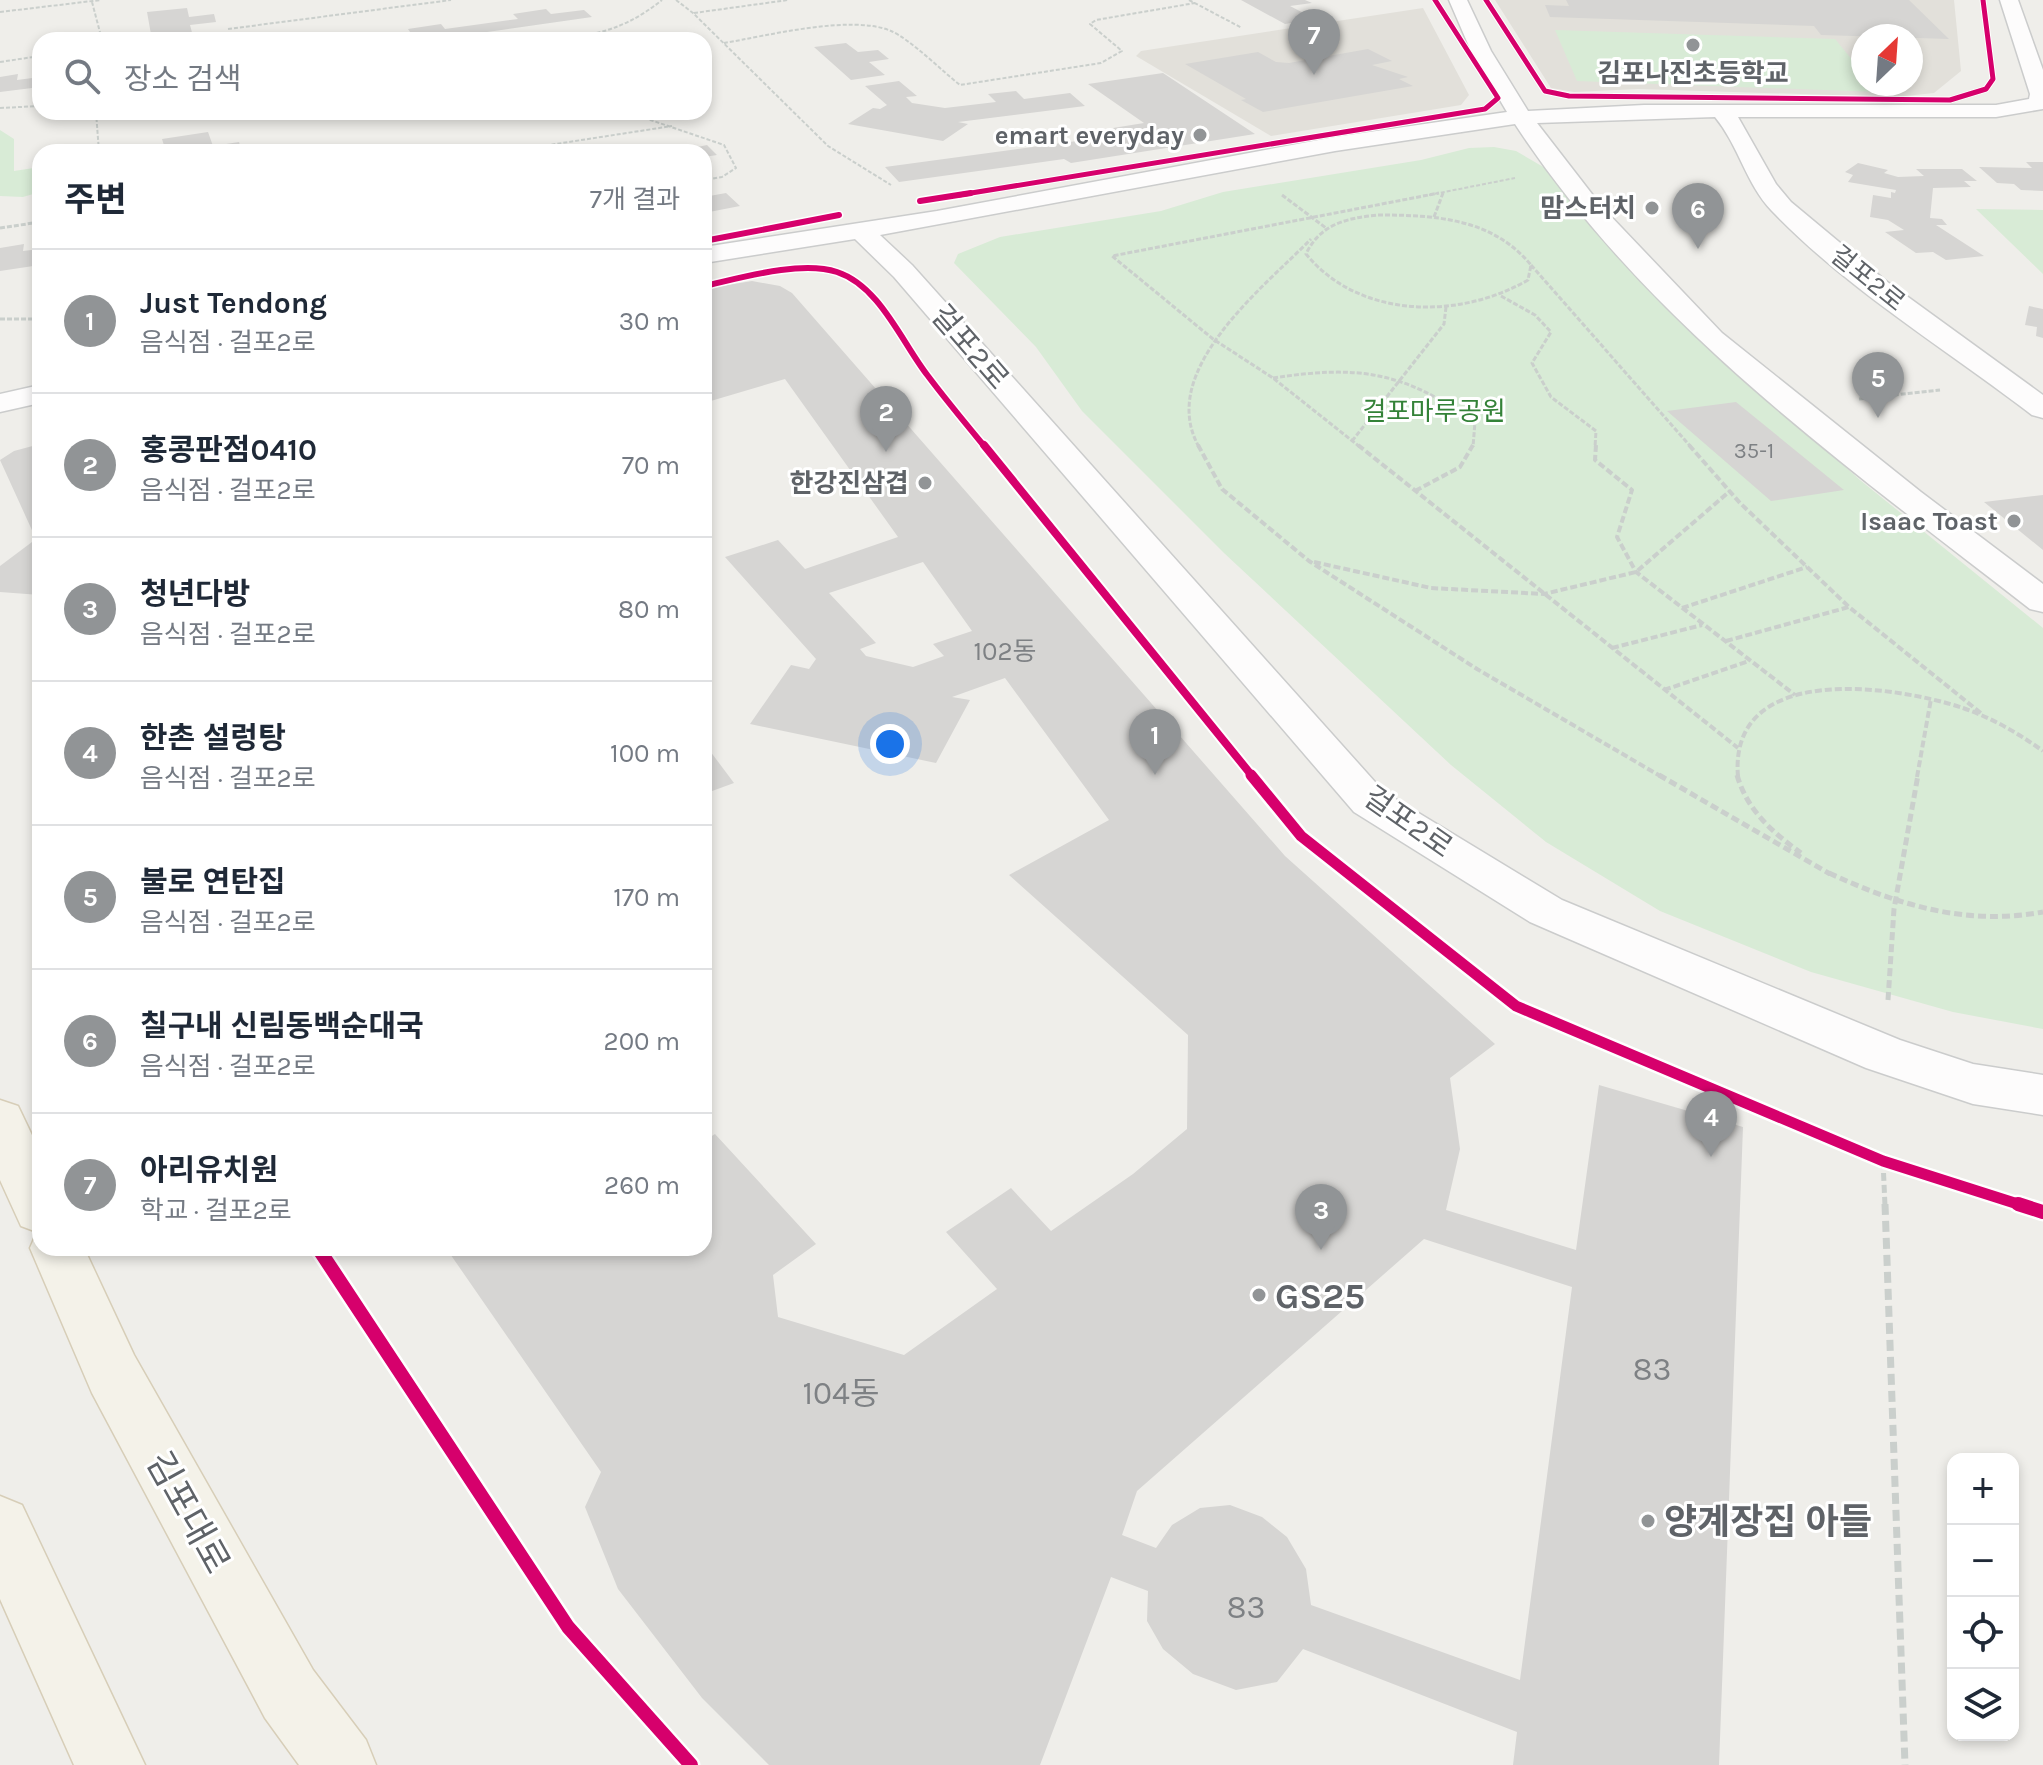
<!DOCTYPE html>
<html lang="ko">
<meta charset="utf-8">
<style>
body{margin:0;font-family:Karla,"Noto Sans KR",sans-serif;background:#f6f6f7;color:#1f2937}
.controls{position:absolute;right:24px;bottom:24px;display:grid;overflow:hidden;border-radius:16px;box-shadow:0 4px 12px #0003}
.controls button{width:72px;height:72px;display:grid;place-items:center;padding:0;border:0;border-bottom:2px solid #e0e1e3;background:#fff;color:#1f2937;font:40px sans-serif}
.compass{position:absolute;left:1851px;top:24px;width:72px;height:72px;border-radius:50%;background:#fff;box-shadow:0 4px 12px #0003;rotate:25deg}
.you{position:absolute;left:890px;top:744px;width:28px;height:28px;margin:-20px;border:6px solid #fff;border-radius:50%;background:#1a73e8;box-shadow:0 0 0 12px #1a73e833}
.badge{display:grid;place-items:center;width:52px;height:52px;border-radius:50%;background:#919496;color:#fff;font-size:26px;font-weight:700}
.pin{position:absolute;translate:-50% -66px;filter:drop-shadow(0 2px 4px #0008)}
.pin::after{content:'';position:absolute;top:42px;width:28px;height:24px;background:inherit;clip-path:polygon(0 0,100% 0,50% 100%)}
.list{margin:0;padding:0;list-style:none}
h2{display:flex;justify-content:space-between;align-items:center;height:104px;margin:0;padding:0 32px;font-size:34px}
h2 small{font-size:26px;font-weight:400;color:#747a83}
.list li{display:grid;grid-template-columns:52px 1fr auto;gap:24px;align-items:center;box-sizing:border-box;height:144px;padding:0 32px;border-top:2px solid #e0e1e3}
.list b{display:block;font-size:30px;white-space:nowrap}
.list p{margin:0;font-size:26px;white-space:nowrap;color:#747a83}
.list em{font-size:26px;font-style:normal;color:#747a83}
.icon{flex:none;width:44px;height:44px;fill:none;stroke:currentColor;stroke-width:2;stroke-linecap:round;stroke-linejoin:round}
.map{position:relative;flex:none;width:2043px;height:1765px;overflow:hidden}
.search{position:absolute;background:#fff;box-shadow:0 4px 12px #0003;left:32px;top:32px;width:680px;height:88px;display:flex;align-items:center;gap:20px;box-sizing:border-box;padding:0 28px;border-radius:24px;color:#747a83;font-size:30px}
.panel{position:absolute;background:#fff;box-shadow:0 4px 12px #0003;left:32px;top:144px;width:680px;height:1112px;border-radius:24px}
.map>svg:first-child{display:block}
</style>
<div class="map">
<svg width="2043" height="1765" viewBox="0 0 2043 1765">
<rect width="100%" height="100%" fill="#efeeea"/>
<path fill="#e2e0da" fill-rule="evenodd" d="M1495,0H1954L1961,71L1934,93L1896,97L1638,89L1574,92L1551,88ZM1863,36H1911V84H1863Z
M1423,8L1469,95L1461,105L1271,136L1136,56L1141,51Z"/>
<path fill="#d8ebd6" d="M1555,30L1835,39L1863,73V84H1872L1879,92L1577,81Z
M0,130L14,139V171L40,167V192L23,197L0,196Z
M1494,147L1516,151L1552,172L1702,339L1860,480L2043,628V1029L1953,1012L1811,972L1660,911L1546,842L1451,765L1224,553L1082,411L1036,347L954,263L958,254L1000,237L1161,211L1223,192L1421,160L1469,148Z
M1976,209L2043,210V274Z"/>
<path fill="#d6d5d3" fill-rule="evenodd" d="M1241,0H1305L1312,3L1290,6L1315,19L1285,24Z
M1566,0H1909L1949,39L1821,35L1814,26L1550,17L1545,5L1569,6Z
M187,8L189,17L214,14L216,22L190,25L194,40H152L147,12Z
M546,9L551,14L584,10L592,17L431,40H387L412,35L408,29L441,24L445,29L518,19L513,14Z
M339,32L342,40H268V37L294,34V38Z
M846,43L858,52L878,50L889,59L869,62L885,75L851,80L814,47Z
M1368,49L1392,61L1372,65L1408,77L1399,79L1413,86L1263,112L1241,100L1246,99L1185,64L1258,52L1276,62L1289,63Z
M1163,73L1255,134L1071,163L1064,159L899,182L885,167L1121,135L1113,128L1144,123L1088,84Z
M18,74L17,80L40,77V87L0,92V77Z
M899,81L917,96L906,97L912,103L945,108L996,102L988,94L1016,91L1024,99L1070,93L1085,106L958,122L968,124L943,141L848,124L873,108L880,109L887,105L865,86Z
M208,132L213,146L239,142L242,152H166L162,139Z
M659,144L667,152H620V150Z
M707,145L717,155L704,157V152H674Z
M2026,162H2043V191L2021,190L2014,184L1997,183L1979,167L2032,168Z
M1858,163L1888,170L1884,173L1898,177L1924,176L1916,169H1962L1977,181H1964L1971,187L1933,188L1930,218L1942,219L1947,225H1936L1984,256L1946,260L1933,252L1916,253L1885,232L1904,230L1888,220L1870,217L1873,195L1891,198V192L1895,193L1896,190L1848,182L1853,175L1845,172Z
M726,193L740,206L704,213V197Z
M24,244L23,251L40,249V265L0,271V248Z
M752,281L780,286L792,293L1285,856L1495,1044L1450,1078L1460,1149L1446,1210L1576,1250L1599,1085L1743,1127L1719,1765H1513L1517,1732L1303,1649L1277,1682L1236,1690L1193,1674L1163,1649L1147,1621L1148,1591L1111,1577L1040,1765H769L702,1698L618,1589L585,1507L601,1472L446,1248H704V1141L715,1134L816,1244L773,1275L778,1317L904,1355L997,1289L946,1232L1011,1188L1051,1231L1133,1174L1187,1129L1188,1035L1009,875L1109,820L1005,678L952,697L970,700L936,763L750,724L791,665L809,669L816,659L725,557L778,540L805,569L898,537L785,379L704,403V289ZM923,562L972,631L933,644L944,656L913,667L866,656L860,649L876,643L829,593ZM1424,1239L1572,1287L1520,1680L1311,1605L1306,1569L1287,1537L1262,1517L1230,1505L1200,1508L1172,1525L1156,1548L1122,1535L1137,1491Z
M2029,306L2043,309V338L2036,336L2037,327L2025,325Z
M1736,402L1844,490L1771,501L1667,411Z
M40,444V595L0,592V566L36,539L0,460L14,451Z
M2043,495V550L1984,502Z
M704,743L734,783L704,794Z"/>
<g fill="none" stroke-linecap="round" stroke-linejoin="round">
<defs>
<path id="minor" d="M1449,0H1467L1491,51L1528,111L1644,105H1996L2029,99L2030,94L2000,0H2018L2043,70V109L1996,117H1738L1776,184L1791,202L1886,281L2043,395V418L2032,415C1946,349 1848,290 1772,211C1746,184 1739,146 1715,117L1537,123L1602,207L1722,333L1921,492L2043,584V612L2030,609C1845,465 1645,323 1515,124L1335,151L880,235L912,265L1384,792L1562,900L1900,1040L1973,1064L2043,1075V1115L1973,1104L1866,1068L1530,922L1354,812L894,277L855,239L704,263V247L937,211L1335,137L1507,112L1471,51Z
M40,385V403L0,412V394Z"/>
<path id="major" d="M0,1100L18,1106L40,1152V1248H84L134,1355L313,1670L366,1740L376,1765H299L265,1718L92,1393L30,1248L37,1232L21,1226L0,1180Z
M0,1496L22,1505L145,1765H74L0,1599Z"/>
</defs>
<use href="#minor" stroke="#cbcccc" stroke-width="3"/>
<use href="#major" stroke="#d7ceb8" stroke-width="3"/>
<path stroke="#cacfcc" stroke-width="2" stroke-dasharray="4 2" stroke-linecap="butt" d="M676,0L693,13L828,146L891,185
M1189,0L1242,28
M92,2L102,40
M0,12L101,0
M694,13L788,0
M228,29L451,0
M525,40C581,38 617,36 662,0
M724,43C766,36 852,14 891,31C910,39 942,71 960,85L1101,63L1122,51L1090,24L1096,20L1195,3
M0,62L40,56
M0,108L40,106
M96,112L99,152
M627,112L724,145L736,168L722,177L704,180
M504,152L672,126
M1429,195L1515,178"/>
<path stroke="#cacfcc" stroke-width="3" stroke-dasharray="5 2" stroke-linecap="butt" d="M1282,195L1326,228
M1378,215C1435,215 1492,218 1531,265L1528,280C1459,320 1359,319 1306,254C1320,224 1347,218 1378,215Z
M1434,217L1443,193
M0,228L40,222
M1531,265L1691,447
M1501,296L1535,315L1551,332L1532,363L1551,397L1596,431L1595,447
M0,319H40
M1273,378C1359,365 1402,371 1475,422L1473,447
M1859,399L1940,390
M1352,441L1444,324L1446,307
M1199,447C1156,371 1263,288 1311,239
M1360,447L1273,378L1213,339L1112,256L1439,193"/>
<path stroke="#cacfcc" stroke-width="4" stroke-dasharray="7 3" stroke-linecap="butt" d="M1198,445L1222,489L1309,561L1477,669L1662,777
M1358,445L1738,748
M1596,445L1595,460L1632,490L1617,537L1636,572L1795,695
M1689,445L1740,503L1849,607L1982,714
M1415,491L1460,467L1473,445
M1314,562L1431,588L1544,594L1636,572L1730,491
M1682,608L1807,567
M1726,641L1849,607
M1612,648L1702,625
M1664,690L1749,661
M1738,777C1728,661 1894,685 1963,708C1992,718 2018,733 2043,751
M1917,777L1931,699"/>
<path stroke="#cacfcc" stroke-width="5" stroke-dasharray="8 4" stroke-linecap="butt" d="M1659,775L1830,874
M1737,775C1747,810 1772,832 1801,853
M1829,873C1898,905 1966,926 2043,912
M1888,1000L1894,909L1918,775
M1883,1161L1885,1206"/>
<path stroke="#cacfcc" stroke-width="7" stroke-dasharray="11 6" stroke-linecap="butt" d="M1885,1204L1905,1765"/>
<use href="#minor" fill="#fdfcfc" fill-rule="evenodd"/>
<use href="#major" fill="#f4f2e9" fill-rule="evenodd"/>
<defs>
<path id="cycleway-far4" d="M1486,0L1545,91L1569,96L1950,100L1986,89L1993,79L1983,0
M959,195L1485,109L1498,98L1435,0"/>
<path id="cycleway-far3" d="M920,201L971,193
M704,241L839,215
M704,286C740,278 801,260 837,272C880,286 902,343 928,376C946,400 966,424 985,447"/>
<path id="cycleway-far2" d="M984,445L1253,777"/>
<path id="cycleway-far1" d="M1251,775L1301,836L1516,1006L1883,1161L2024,1206"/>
<path id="cycleway" d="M2018,1204L2043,1212
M318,1248L568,1627L691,1765"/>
</defs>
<use href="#cycleway-far4" stroke="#fff" stroke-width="7"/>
<use href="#cycleway-far3" stroke="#fff" stroke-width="9"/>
<use href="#cycleway-far2" stroke="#fff" stroke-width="12"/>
<use href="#cycleway-far1" stroke="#fff" stroke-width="16"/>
<use href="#cycleway" stroke="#fff" stroke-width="19"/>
<use href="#cycleway-far4" stroke="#d6006c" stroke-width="5"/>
<use href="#cycleway-far3" stroke="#d6006c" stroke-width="6"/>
<use href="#cycleway-far2" stroke="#d6006c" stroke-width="8"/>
<use href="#cycleway-far1" stroke="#d6006c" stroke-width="11"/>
<use href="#cycleway" stroke="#d6006c" stroke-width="14"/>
</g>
<g fill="#919496" stroke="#fff" stroke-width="3">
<circle cx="1693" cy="45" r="8"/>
<circle cx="1200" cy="135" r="8"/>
<circle cx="1652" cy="208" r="8"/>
<circle cx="925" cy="483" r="8"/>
<circle cx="2014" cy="521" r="8"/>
<circle cx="1259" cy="1295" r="8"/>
<circle cx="1648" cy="1521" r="8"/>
</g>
<g text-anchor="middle" stroke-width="6" stroke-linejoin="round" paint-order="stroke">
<g font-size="22" fill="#7e8184">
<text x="1754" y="458">35-1</text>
</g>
<g font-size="26" font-weight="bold" fill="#5f6368" stroke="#fff" text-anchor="end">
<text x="1693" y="82" text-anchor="middle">김포나진초등학교</text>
<text x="1184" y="144">emart everyday</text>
<text x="1636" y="217">맘스터치</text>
<text x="909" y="492">한강진삼겹</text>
<text x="1998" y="530">Isaac Toast</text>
</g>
<g font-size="26" fill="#5f6368" stroke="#fff">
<text transform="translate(1868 278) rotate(39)" y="9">걸포2로</text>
</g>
<g font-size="26" fill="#348238" stroke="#fff">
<text x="1434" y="420">걸포마루공원</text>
</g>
<g font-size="26" fill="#7e8184">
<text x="1005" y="660">102동</text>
</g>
<g font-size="30" fill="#5f6368" stroke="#fff">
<text transform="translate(970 347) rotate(49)" y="10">걸포2로</text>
<text transform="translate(1408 822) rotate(35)" y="10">걸포2로</text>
</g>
<g font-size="32" fill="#7e8184">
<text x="1652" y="1380">83</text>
<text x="841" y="1404">104동</text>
<text x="1246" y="1618">83</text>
</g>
<g font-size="36" font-weight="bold" fill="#5f6368" stroke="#fff" text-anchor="start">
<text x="1275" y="1308">GS25</text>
<text x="1664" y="1534">양계장집 아들</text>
</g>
<g font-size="36" fill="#5f6368" stroke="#fff">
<text transform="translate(189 1512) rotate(61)" y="13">김포대로</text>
</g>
</g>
</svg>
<div class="controls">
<button>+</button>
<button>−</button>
<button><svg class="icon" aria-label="locate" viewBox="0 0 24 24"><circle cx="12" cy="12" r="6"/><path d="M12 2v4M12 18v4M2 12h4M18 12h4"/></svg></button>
<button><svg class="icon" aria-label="layers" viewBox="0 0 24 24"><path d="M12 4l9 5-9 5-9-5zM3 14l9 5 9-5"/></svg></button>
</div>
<svg class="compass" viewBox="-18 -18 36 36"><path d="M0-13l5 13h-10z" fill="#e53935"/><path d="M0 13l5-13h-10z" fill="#747a83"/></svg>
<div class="you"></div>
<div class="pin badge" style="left:1155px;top:775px">1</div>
<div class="pin badge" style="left:886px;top:452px">2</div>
<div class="pin badge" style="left:1321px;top:1250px">3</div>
<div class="pin badge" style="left:1711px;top:1157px">4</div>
<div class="pin badge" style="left:1878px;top:418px">5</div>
<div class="pin badge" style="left:1698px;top:249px">6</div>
<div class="pin badge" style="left:1314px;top:75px">7</div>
<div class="search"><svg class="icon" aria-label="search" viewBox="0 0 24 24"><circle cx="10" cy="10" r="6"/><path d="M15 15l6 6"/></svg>장소 검색</div>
<section class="panel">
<h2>주변<small>7개 결과</small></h2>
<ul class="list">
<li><span class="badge">1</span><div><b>Just Tendong</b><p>음식점 · 걸포2로</p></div><em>30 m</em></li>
<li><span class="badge">2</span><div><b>홍콩판점0410</b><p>음식점 · 걸포2로</p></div><em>70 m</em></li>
<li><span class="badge">3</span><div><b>청년다방</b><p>음식점 · 걸포2로</p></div><em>80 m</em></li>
<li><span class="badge">4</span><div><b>한촌 설렁탕</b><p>음식점 · 걸포2로</p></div><em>100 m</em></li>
<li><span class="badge">5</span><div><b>불로 연탄집</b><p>음식점 · 걸포2로</p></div><em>170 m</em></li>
<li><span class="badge">6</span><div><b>칠구내 신림동백순대국</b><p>음식점 · 걸포2로</p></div><em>200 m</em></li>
<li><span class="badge">7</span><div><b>아리유치원</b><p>학교 · 걸포2로</p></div><em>260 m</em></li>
</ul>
</section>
</div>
